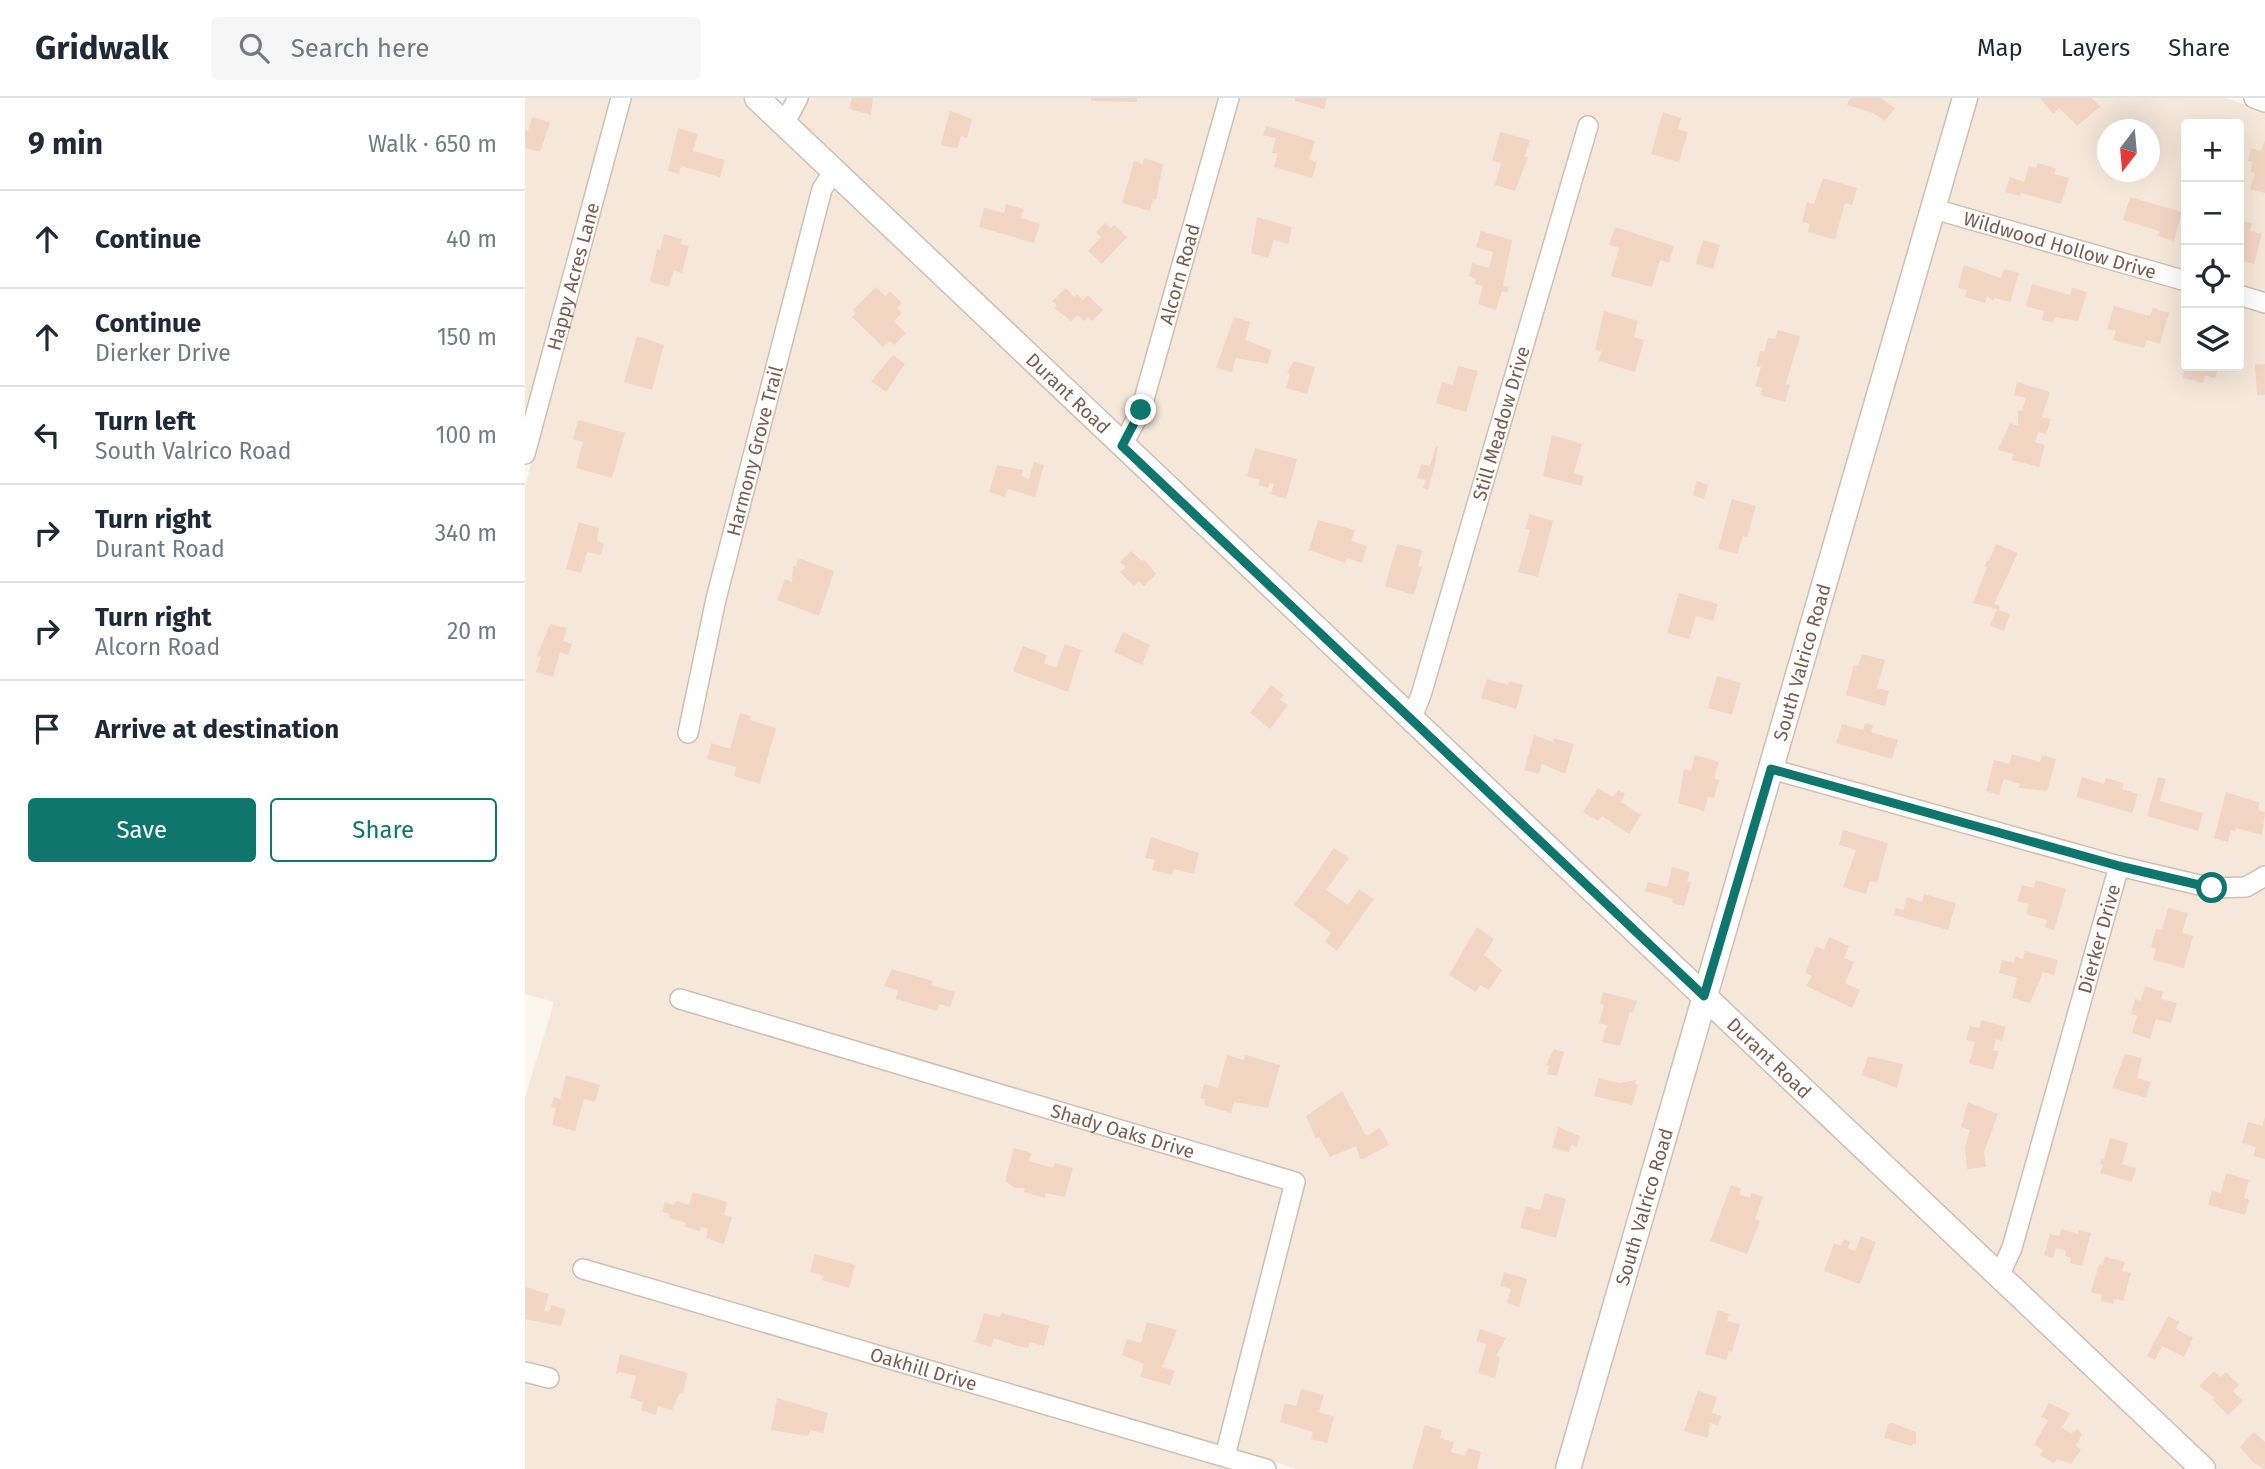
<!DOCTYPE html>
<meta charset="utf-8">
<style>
body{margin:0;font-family:"Fira Sans",sans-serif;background:#f6f6f7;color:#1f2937}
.controls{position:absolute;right:21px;top:21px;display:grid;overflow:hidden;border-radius:7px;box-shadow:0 7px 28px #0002}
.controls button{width:63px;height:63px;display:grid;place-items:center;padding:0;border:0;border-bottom:2px solid #e0e1e3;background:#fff;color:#1f2937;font:35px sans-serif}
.compass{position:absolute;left:1572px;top:21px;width:63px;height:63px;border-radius:50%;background:#fff;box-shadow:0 7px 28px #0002;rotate:196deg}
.stop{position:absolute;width:21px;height:21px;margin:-16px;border:5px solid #0f766e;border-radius:50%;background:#fff}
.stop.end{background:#0f766e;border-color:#fff;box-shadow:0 2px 7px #0008}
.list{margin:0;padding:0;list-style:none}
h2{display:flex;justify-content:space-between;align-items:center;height:91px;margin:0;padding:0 28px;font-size:30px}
h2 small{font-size:23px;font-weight:400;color:#747a83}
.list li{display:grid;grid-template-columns:46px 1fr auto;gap:21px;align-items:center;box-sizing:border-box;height:98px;padding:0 28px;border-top:2px solid #e0e1e3}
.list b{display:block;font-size:26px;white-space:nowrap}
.list p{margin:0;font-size:23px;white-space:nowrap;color:#747a83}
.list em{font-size:23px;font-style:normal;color:#747a83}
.actions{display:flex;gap:14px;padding:21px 28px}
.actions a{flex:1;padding:16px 0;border:2px solid #0f766e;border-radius:7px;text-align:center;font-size:24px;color:#0f766e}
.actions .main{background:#0f766e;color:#fff}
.icon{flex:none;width:38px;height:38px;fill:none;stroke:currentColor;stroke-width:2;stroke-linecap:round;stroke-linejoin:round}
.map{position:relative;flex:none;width:1740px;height:1371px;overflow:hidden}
header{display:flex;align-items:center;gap:42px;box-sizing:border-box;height:98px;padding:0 35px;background:#fff;border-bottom:2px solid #e0e1e3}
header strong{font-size:33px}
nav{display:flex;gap:38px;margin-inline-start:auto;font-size:24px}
.search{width:490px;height:63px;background:#f6f6f7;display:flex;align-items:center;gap:18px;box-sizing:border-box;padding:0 24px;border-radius:7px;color:#747a83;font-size:26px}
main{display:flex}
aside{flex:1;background:#fff}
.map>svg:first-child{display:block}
</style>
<header>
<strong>Gridwalk</strong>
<div class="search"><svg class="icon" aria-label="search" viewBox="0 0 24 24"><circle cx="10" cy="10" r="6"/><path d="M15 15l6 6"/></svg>Search here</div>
<nav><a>Map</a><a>Layers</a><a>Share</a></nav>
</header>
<main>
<aside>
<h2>9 min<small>Walk · 650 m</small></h2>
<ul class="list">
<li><svg class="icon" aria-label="ahead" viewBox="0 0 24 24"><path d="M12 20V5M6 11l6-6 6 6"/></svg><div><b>Continue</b></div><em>40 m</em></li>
<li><svg class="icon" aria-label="ahead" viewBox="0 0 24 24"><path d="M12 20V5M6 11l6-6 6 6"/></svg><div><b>Continue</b><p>Dierker Drive</p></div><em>150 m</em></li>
<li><svg class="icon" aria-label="left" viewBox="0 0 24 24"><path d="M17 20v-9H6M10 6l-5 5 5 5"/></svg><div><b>Turn left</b><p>South Valrico Road</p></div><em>100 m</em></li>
<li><svg class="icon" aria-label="right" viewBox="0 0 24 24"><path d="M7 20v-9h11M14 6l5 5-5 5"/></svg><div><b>Turn right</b><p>Durant Road</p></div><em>340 m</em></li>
<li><svg class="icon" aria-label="right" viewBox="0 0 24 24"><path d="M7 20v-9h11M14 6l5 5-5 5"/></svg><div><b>Turn right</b><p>Alcorn Road</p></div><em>20 m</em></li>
<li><svg class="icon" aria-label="arrive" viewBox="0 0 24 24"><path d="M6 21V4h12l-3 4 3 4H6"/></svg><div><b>Arrive at destination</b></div></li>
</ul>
<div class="actions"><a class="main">Save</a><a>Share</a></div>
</aside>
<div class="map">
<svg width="1740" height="1371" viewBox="0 0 1740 1371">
<rect width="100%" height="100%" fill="#fdf6ec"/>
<path fill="#f5e8da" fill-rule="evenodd" d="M0,0H87L0,324Z
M104,0H218L297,75L153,642L169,645L200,503L304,95L310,87L1169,902L1034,1371H772L710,1352L772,1075L150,890L145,908L759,1091L694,1347L53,1160L48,1178L710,1371H0V1283L28,1291L34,1274L0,1264V1000L29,904L0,896V388Z
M282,0H695L609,309L595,333L270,24Z
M712,0H1432L1175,882L897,618L1073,21L1057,17L884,606L608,345Z
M1449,0H1701L1740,14V195L1714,188V26H1661V173L1419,105ZM1582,32H1624V74H1582Z
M1414,122L1661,192V268H1714V207L1740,214V768L1719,780L1689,781L1596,759L1256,664Z
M1251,682L1583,775L1479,1147L1471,1163L1189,895Z
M1599,779L1740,788V1371H1691L1484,1175Z
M1183,914L1665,1371H1051Z"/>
<path fill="#f3d5c3" d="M327,0H348L346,17L324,11Z
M566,0H612V4L566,3Z
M770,0H802L799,11L770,3Z
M1325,0H1356L1370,10L1360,23L1348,15L1322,7Z
M1515,0H1567L1575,9L1552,28L1534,10L1528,16Z
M425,13L447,21L442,40L436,38L433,50L417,48L416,45Z
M1138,14L1156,20L1153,31L1163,34L1154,64L1126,56Z
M7,19L25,24L15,54L0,50V32L3,33Z
M741,28L790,43L784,61L792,64L787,80L749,69L753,55H747L751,40L738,37Z
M153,30L173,36L168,53L200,62L195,79L156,68L154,76L143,73Z
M975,34L1005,42L1000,58L1003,59L990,93L970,87L976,65L967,63Z
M1740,42V95L1725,91L1730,75L1725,74L1728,64L1723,63L1726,50L1736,53Z
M619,60L638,66L631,102L628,101L625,113L597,105L609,63L618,66Z
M1512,65L1531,70L1529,76L1544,80L1536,106L1496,95L1495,98L1480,94L1485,79L1499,84L1504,68L1511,70Z
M1298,80L1332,90L1327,107L1320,105L1310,142L1283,134L1285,126L1277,124L1282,104L1289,106Z
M1605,99L1657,114L1649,143L1633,138L1634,133L1598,122Z
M481,106L498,111L496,120L515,126L509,145L454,129L459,110L479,115Z
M732,119L767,129L763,146L749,142L743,160L726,155Z
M1714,122L1727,125L1725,133L1737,136L1729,166L1714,162Z
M580,125L586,130L589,127L602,139L577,166L563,153L576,139L571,134Z
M1090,129L1149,148L1144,165L1135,162L1127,189L1086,178L1094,150L1084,147Z
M956,133L987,142L978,188L984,189L982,195L977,193L971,212L953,206L958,188L950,186L951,181L944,178L947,165L964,170L968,154L951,149Z
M139,136L157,141L156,146L164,148L157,175L149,172L144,189L125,184L132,151L135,152Z
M1178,142L1195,147L1188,171L1171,166Z
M1439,167L1476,180L1479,171L1494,175L1485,204L1469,200L1468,203L1462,198L1460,205L1440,199L1442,192L1433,190Z
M1507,186L1545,197L1547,190L1562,194L1553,223L1530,219L1528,225L1517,222L1519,213L1501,208Z
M351,189L360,198L365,193L377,205L372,210L377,215L369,223L381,235L369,247L365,243L358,249L327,219L331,215L328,212Z
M541,190L549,199L552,196L558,202L563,197L578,212L567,223L563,219L559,223L553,217L546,223L529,210L532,207L527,203Z
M1589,208L1625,218L1628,210L1644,215L1635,246L1622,242L1619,250L1588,242L1591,233L1582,231Z
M1079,213L1113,223L1109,239L1119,242L1110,274L1074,263L1076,253L1070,252Z
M709,219L725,224L720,242L747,252L743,266L711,260L707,274L691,270Z
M1253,232L1275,238L1261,286L1265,287L1260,304L1235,297L1237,290L1230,288L1236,269L1231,268L1235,253L1239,254L1243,240L1250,241Z
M112,238L139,247L127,292L99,284Z
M368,257L380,266L361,294L346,283Z
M1661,259V268H1694L1690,280L1680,277L1678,285L1658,280Z
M769,263L790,269L782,296L761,290L765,276L762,275Z
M1740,266V297H1732L1730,267Z
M933,268L953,273L941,314L911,305L917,284L928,287Z
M1492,284L1525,294L1517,319L1526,321L1521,336L1513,334L1510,344L1520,347L1514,369L1487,362L1489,356L1473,352L1485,325L1493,328V312L1497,313L1501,300L1489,297Z
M53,322L100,335L87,380L51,370L58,344L48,341Z
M1027,337L1057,346L1049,375L1059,378L1056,388L1018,378Z
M911,348H913L910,367L903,392L898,390L901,382L892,380L896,366L905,368Z
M730,350L772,361L761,401L746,396L749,386L745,385L743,390L733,387L735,382L722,378Z
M509,364L519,367L510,399L483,391L480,399L464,394L472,367L498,372L496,378L504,381Z
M1172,383L1183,387L1179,401L1168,397Z
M1207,401L1231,408L1222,439L1218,438L1212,456L1193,451Z
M1005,416L1028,423L1013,479L993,474L1005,432L1000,431Z
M793,422L830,432L826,443L842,448L837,465L822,460L820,465L784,452Z
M54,424L74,430L72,443L79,445L76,457L62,454L56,475L41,471Z
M872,446L897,452L893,468L897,469L889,497L860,488Z
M1471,446L1493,455L1469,506L1475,508L1474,512L1485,516L1479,533L1465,528L1472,511L1448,505L1462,469L1460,468L1462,462L1464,463Z
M606,453L617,463L619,461L631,476L619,488L614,483L609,488L595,474L601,469L595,464Z
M276,461L309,473L294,518L252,502L260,481L267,484L268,468L271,469L272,462Z
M1154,495L1193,506L1188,523L1171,518L1164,541L1142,535Z
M25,526L42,530L38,543L47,546L43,557L35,554L28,579L11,574L16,559L12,558Z
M598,534L625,547L617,567L589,554Z
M540,546L556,552L543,594L488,573L498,548L522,557L519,565L531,570Z
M1337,556L1360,562L1352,590L1364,593L1360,608L1321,597L1329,567L1333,568Z
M1192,578L1216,585L1207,617L1183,610Z
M962,581L983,587L984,583L998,587L991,611L956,600Z
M746,587L759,597L755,602L763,607L745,631L725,615Z
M215,615L226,618L225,622L251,630L235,686L209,678L211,669L182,661L186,645L205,651Z
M1340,625L1348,627L1346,634L1373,642L1367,661L1311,645L1317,626L1338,632Z
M1009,637L1028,644L1029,640L1049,646L1040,676L1017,666L1014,676L999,672Z
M1487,656L1515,664L1517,657L1531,661L1522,693L1494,690L1495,686L1479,681L1474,697L1461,693L1469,662L1484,666Z
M1170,657L1194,664L1189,680L1194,682L1189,700L1183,699L1179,713L1153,705L1159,671L1166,673Z
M1557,679L1579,686L1581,680L1599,685L1597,691L1613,696L1607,715L1551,699Z
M1633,679L1641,681L1635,703L1678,715L1673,733L1622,718Z
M1073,690L1088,699L1093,692L1100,696L1096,704L1116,717L1104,736L1077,718L1073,723L1058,714Z
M1701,694L1735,705L1733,712L1740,714L1737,737L1711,730L1710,733L1706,732L1703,744L1689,740Z
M1318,732L1363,745L1352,785L1345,783L1341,796L1318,789L1331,752L1314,747Z
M626,739L674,755L669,776L649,771L647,777L627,772L630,762L620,760Z
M809,750L824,760L801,792L823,807L834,791L849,801L812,853L800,844L806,835L769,807Z
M1147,769L1165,774L1162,783L1166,784L1159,808L1147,805L1148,801L1120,793L1123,784L1142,789Z
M1511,782L1541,791L1529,832L1520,829L1522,822L1501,816L1504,806L1492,803L1497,787L1509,790Z
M1399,796L1431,805L1423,832L1369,817L1371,810L1378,812L1382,799L1397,804Z
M1643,810L1663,815L1657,835L1668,838L1659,870L1628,862L1631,851L1626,849L1631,831L1637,832Z
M952,829L969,841L959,857L977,872L964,892L955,887L951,894L924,877Z
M1304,839L1324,848L1319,860L1329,864L1320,885L1335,892L1327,910L1281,888L1287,878L1280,875L1291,848L1299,852Z
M1500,853L1533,862L1529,877L1518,874L1505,905L1487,900L1492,880L1474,875L1477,862L1489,865L1491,859L1498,861Z
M367,871L408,883L406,887L430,894L425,909L414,906L412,913L371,901L373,892L359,888Z
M1620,888L1638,894L1636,901L1652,905L1646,925L1631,921L1625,941L1607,935L1612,918L1606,916L1610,901L1616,903Z
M1078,894L1112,903L1108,915L1105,914L1095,948L1077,944L1082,927L1074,925L1079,907L1075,906Z
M1456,922L1481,929L1477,943L1471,941L1468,952L1474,953L1468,972L1444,965L1450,944L1441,942L1445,928L1454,930Z
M1029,951L1039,954L1032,978L1022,976L1024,968L1021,967Z
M1600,956L1617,960L1612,980L1626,984L1621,1000L1587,990Z
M702,957L719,962L720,957L755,967L743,1010L709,1004L706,1015L679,1007L680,1001L675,1000L679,986L693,990Z
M1343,958L1378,966L1372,990L1337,977Z
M41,977L75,987L70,1004L59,1001L50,1033L27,1027L31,1010L26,1009L29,999L35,1001Z
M1074,980L1094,985L1111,982L1110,986L1113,987L1107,1007L1069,998Z
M817,993L841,1038L855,1030L864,1047L838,1061H835L831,1048L805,1059L794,1039L791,1041L781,1018Z
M1443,1004L1473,1016L1459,1054L1461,1069L1442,1071L1440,1049L1445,1032L1436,1029Z
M1740,1019V1061L1728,1058L1731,1049L1717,1045L1723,1024L1737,1028Z
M1033,1029L1055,1038L1051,1049L1046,1047L1044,1054L1027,1050Z
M1585,1040L1603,1045L1597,1066L1611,1070L1607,1084L1575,1075L1578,1067L1575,1066L1576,1061L1579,1062Z
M489,1050L506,1055L504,1063L528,1070L530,1065L548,1070L540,1099L521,1095L520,1100L499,1094L500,1090H490L480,1083Z
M1701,1075L1724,1082L1719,1100L1724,1102L1720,1117L1683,1107L1687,1093L1696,1095Z
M1206,1087L1216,1091L1214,1096L1225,1100L1226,1095L1238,1099L1230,1121L1235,1123L1222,1156L1185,1143Z
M168,1094L202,1104L199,1117L207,1119L199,1146L181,1140L183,1131L176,1129L175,1133L160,1129L161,1125L144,1120L145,1116L137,1114L140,1104L148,1107L152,1103L164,1107Z
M1020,1095L1041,1101L1031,1140L995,1130L1001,1108L1015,1112Z
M1536,1131L1553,1136L1554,1132L1566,1135L1557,1168L1545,1165L1546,1160L1540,1158L1541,1153L1531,1150L1528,1160L1519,1157L1525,1136L1534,1138Z
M1336,1138L1351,1144L1335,1186L1299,1173L1309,1145L1316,1148L1319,1141L1325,1144L1323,1150L1330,1153Z
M290,1156L330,1167L324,1190L297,1182L299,1178L285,1174Z
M1580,1159L1600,1164L1597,1173L1606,1175L1598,1203L1589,1201L1588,1206L1576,1203L1577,1197L1566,1194L1574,1166L1578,1167Z
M979,1174L1002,1181L994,1209L982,1205L986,1191L975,1188Z
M0,1189L24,1196L19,1213L24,1214L26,1207L41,1212L36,1228L0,1221Z
M1193,1212L1204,1216L1202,1223L1215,1226L1207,1254L1204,1253L1201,1262L1180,1256Z
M459,1215L474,1219L477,1215L524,1228L519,1248L505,1244L503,1250L492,1248L469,1240L466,1249L450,1244Z
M1643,1218L1654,1224L1651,1231L1668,1240L1659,1259L1637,1248L1630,1262L1622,1258Z
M622,1224L652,1232L637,1269L650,1273L645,1287L615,1279L619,1266L597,1257L602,1241L616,1245Z
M955,1231L981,1240L971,1258L975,1260L970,1280L953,1275L961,1246L951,1243Z
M95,1256L163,1275L158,1295L155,1294L147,1312L133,1308L131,1317L116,1312L118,1304L105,1300L111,1278L95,1274L91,1276Z
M1689,1273L1695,1279L1701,1274L1714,1287L1708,1293L1718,1303L1703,1317L1688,1302L1690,1300L1674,1288Z
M776,1291L799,1297L794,1314L809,1319L802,1345L786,1341L788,1334L755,1324L760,1305L771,1308Z
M1173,1293L1192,1299L1187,1315L1196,1318L1193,1328L1185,1325L1183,1340L1159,1333Z
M252,1300L303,1315L298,1335L285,1332L283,1338L246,1332Z
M1524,1305L1545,1315L1537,1330L1546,1335L1553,1331L1557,1337L1551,1347L1556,1352L1546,1366L1532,1361L1529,1365L1515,1357L1518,1352L1509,1347L1523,1322L1516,1319Z
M1368,1325L1391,1334V1346L1388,1345L1387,1348L1359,1340L1363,1326Z
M900,1327L917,1332L915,1340L929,1344L926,1354L940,1358L943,1350L956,1354L952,1371H887Z
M1729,1334L1740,1344V1371L1729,1365L1715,1349Z"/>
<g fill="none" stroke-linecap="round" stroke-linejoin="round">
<defs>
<g id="minor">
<path d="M1729,0L1740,4"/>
<path d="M259,26L273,0"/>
<path id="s1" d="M1409,111L1661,183"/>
<path d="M1714,197L1740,205"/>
<path id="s2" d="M597,348L616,312L704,0"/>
<path id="s3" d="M0,356L96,0"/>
<path id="s4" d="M886,622L896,597L1063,28"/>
<path id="s5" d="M163,635L191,501L297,91L309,73"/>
<path d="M1246,671L1594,768L1687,790L1721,789L1740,778"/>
<path id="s6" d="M155,901L770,1084L700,1358"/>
<path id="s7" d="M58,1171L741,1371"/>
<path id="s8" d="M1474,1178L1487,1150L1594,768"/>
<path d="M0,1274L24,1280"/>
</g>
<g id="tertiary">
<path id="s9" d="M232,0L1678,1371"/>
<path id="s10" d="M1043,1371L1440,0"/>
</g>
</defs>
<use href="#minor" stroke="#d1beb0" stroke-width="22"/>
<use href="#tertiary" stroke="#d1beb0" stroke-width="27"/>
<use href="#minor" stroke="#fff" stroke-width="19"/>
<use href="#tertiary" stroke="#fff" stroke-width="24"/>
</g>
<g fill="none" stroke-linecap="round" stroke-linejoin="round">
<path stroke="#0f766e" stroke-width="9" d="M616,312L597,348L1179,898L1246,671L1594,768L1687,790"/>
</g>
<g text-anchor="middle" stroke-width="5" stroke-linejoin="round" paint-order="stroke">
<g font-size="19" fill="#7a5c4d" stroke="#fffaf3">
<text dy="7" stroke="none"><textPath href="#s1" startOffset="131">Wildwood Hollow Drive</textPath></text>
<text dy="7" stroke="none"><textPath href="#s2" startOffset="182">Alcorn Road</textPath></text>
<text dy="7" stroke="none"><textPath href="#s3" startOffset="184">Happy Acres Lane</textPath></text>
<text dy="7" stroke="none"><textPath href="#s9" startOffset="429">Durant Road</textPath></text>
<text dy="7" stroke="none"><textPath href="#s4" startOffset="310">Still Meadow Drive</textPath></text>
<text dy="7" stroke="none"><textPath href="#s5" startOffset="290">Harmony Grove Trail</textPath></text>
<text dy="7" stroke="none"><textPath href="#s10" startOffset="840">South Valrico Road</textPath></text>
<text dy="7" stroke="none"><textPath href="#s8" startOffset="352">Dierker Drive</textPath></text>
<text dy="7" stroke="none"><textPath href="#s9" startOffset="1395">Durant Road</textPath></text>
<text dy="7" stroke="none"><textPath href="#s6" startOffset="462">Shady Oaks Drive</textPath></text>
<text dy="7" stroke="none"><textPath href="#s10" startOffset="273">South Valrico Road</textPath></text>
<text dy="7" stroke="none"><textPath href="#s7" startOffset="355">Oakhill Drive</textPath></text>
</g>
</g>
</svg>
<div class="controls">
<button>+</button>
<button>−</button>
<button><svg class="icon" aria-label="locate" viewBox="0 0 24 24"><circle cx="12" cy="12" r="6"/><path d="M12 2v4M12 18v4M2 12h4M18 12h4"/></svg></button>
<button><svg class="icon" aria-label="layers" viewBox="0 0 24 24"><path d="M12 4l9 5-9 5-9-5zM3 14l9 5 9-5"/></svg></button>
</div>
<svg class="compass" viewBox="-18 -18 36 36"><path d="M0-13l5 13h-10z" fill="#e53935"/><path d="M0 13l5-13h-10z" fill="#747a83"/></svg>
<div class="stop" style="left:1687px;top:790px"></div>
<div class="stop end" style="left:616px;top:312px"></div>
</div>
</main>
